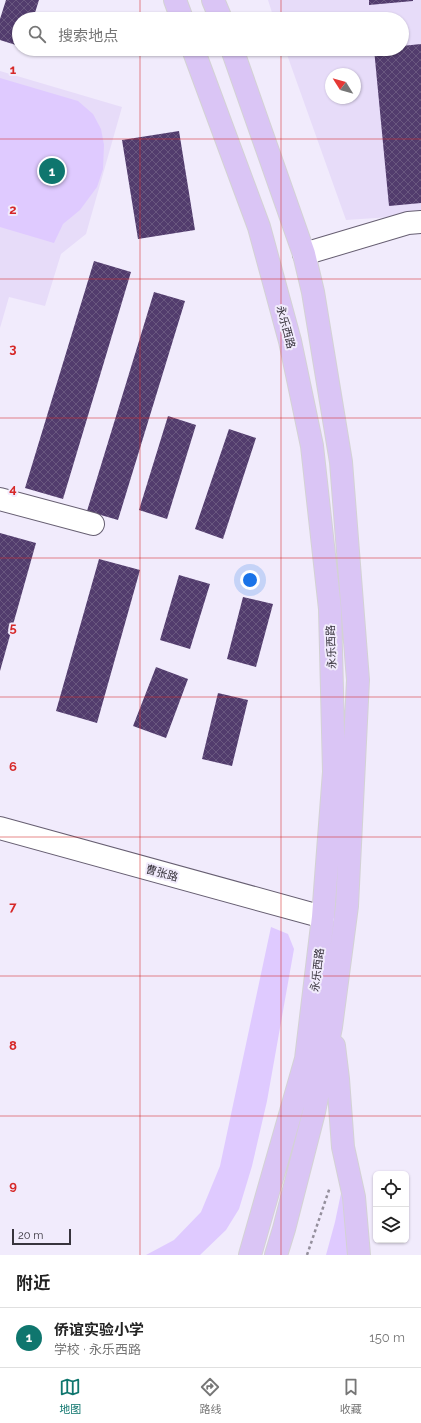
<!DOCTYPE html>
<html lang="zh">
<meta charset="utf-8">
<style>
body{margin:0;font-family:Raleway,"Noto Sans SC",sans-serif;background:#f6f6f6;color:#222}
.controls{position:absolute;right:12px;bottom:12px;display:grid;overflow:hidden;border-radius:6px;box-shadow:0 1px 3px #0004}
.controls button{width:36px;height:36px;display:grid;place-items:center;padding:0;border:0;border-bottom:1px solid #e0e0e0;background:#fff;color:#222;font:20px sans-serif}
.compass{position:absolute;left:325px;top:68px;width:36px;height:36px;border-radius:50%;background:#fff;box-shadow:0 1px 3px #0004;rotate:307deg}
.scale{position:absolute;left:12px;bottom:10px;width:59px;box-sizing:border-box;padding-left:4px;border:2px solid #38343d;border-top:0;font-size:11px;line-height:14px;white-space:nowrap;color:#38343d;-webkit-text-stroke:3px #f1ebfc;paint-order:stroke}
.you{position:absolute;left:250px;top:580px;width:14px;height:14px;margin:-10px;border:3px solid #fff;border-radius:50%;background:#1a73e8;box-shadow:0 0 0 6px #1a73e833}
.badge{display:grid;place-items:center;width:26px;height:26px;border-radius:50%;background:#0f766e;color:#fff;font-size:13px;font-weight:700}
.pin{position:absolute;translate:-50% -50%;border:2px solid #fff;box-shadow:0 1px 4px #0006}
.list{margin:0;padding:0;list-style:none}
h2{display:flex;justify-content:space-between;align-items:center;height:52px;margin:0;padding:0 16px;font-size:17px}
h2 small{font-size:13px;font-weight:400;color:#767676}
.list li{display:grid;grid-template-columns:26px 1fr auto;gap:12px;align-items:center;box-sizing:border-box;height:60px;padding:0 16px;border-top:1px solid #e0e0e0}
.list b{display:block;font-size:15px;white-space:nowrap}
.list p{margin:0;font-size:13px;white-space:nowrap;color:#767676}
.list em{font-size:13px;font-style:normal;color:#767676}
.icon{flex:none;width:22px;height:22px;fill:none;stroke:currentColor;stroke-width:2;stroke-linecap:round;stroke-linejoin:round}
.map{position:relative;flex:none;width:421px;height:1255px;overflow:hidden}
.search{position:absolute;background:#fff;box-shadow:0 1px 3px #0004;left:12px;right:12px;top:12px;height:44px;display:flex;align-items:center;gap:10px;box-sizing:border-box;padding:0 14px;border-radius:22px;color:#767676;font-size:15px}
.sheet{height:112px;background:#fff}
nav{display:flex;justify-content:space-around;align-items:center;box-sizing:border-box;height:56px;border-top:1px solid #e0e0e0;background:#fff;font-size:11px;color:#767676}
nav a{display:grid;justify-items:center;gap:2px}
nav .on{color:#0f766e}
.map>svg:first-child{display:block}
</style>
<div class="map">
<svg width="421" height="1255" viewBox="0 0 421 1255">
<defs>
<pattern id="building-cross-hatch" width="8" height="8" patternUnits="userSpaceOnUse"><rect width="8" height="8" fill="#523c6d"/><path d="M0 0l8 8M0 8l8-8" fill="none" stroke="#69577f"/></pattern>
</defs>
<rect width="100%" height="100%" fill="#f1ebfc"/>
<path fill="#e7dcf9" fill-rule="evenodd" d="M268,0H421V215L346,220L285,49H402V19H274ZM331,74H355V98H331Z
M0,71L122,107L86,234L61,254L45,306L9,297L0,328Z"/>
<path fill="#dfcaff" d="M0,78L78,101L93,114L101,129L104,145L103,169L97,187L80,210L63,224L54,243L0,227Z
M271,927L288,934L294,949L267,1101L252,1166L239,1209L226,1230L200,1255H146L174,1240L201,1212L220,1166Z
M345,1174L350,1255H326L335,1222Z"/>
<path fill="url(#building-cross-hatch)" d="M6,0H39L33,19H19V46L0,40V19Z
M369,0H413V1L369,5Z
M421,44V203L389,206L374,49H402V46Z
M179,131L195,230L138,239L122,140Z
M94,261L131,272L63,499L25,488Z
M154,292L185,301L118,520L87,511Z
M168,416L196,425L167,519L139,510Z
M229,429L256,438L223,539L195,529Z
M0,533L36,543L0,671Z
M99,559L140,570L97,723L56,711Z
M179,575L210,584L190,649L160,640Z
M243,597L273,604L256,667L227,659Z
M156,667L188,679L166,738L133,726Z
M218,693L248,700L232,766L202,759Z"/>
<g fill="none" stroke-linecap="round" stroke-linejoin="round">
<defs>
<path id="minor" d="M304,254L408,223L421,222
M0,499L93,524
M0,828L323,917"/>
<path id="major" d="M175,0L182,19
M213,0L221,19
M193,49L259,227L290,341L312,446L330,609L334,772L323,917L306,1059L250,1255
M232,49L304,254L313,292L341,462L358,680L347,906L331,1027L314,1112L284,1229L276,1255
M334,1046L338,1079L343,1147L354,1197L359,1255"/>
</defs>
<use href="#minor" stroke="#675f72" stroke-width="24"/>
<use href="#major" stroke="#d3d2d4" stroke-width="24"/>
<path stroke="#948f9c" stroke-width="2.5" stroke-dasharray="3 3" stroke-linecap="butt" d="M307,1255L330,1187"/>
<use href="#minor" stroke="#fff" stroke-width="22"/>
<use href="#major" stroke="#dac5f5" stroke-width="22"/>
</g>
<path fill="none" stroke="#d62828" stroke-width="1" stroke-opacity="0.55" d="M140,0V19M281,0V19M140,49V1255M281,49V1255M0,139H421M0,279H421M0,418H421M0,558H421M0,697H421M0,837H421M0,976H421M0,1116H421"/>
<g text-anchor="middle" stroke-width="4" stroke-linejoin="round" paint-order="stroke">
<g font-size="11" fill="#38343d" stroke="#f1ebfc">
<text transform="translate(286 327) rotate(75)" y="4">永乐西路</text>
<text transform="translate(331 647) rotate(-92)" y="4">永乐西路</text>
<text transform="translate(162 873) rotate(16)" y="4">曹张路</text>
<text transform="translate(317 970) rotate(-83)" y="4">永乐西路</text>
</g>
</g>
<g font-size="13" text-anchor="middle" font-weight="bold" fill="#d62828" stroke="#f1ebfc" stroke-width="4" stroke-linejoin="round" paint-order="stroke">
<text x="13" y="74">1</text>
<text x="13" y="214">2</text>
<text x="13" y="353">3</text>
<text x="13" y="493">4</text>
<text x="13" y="632">5</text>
<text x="13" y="771">6</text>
<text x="13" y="911">7</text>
<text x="13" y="1050">8</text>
<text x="13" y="1190">9</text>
</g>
</svg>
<div class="controls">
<button><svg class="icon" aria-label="locate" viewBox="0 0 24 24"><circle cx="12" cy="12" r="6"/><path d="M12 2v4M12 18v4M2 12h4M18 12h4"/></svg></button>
<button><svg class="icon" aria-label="layers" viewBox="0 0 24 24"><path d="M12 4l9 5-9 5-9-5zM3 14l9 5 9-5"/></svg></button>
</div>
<svg class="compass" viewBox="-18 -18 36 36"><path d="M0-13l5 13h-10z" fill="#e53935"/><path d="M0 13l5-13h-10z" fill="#767676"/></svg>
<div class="scale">20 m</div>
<div class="you"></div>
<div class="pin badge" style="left:52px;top:171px">1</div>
<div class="search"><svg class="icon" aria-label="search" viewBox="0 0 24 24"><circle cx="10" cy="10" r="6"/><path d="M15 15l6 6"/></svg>搜索地点</div>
</div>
<section class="sheet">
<h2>附近<small></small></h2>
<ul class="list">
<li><span class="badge">1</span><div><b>侨谊实验小学</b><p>学校 · 永乐西路</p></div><em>150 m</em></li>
</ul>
</section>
<nav>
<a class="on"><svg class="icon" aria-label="map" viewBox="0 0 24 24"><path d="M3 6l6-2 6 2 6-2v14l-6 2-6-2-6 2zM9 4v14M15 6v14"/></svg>地图</a>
<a><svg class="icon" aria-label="directions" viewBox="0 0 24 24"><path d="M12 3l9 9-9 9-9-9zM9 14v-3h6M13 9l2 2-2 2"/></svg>路线</a>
<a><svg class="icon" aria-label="saved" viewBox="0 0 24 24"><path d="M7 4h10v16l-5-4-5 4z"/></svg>收藏</a>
</nav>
